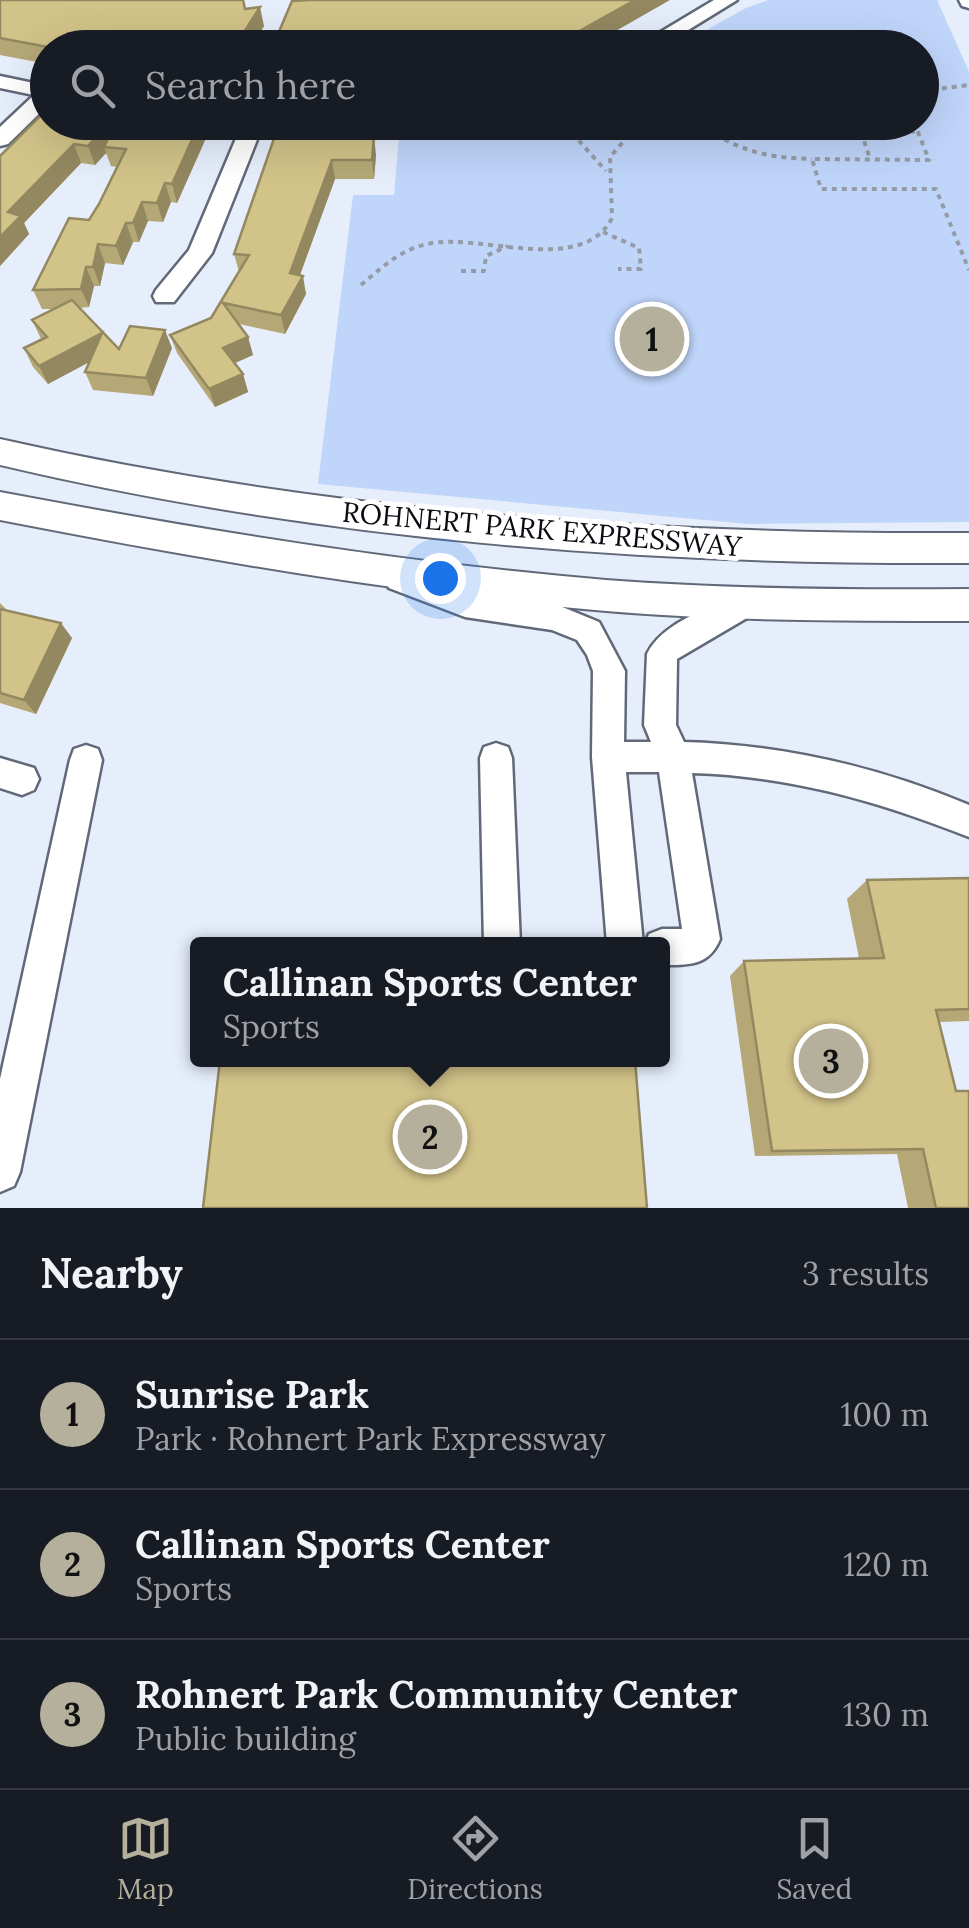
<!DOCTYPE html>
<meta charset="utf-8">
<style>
body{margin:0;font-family:Lora,serif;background:#242831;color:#f1f3f6}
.you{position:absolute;left:440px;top:578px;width:35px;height:35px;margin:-25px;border:8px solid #fff;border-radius:50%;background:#1a73e8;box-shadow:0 0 0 15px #1a73e833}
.badge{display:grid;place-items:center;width:65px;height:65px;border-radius:50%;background:#b5b09b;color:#111;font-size:32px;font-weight:700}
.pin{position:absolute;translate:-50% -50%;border:5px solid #fff;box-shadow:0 2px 10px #0006}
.popup{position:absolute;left:190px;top:937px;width:480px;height:130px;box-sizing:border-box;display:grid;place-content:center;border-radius:10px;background:#171b24;filter:drop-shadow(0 2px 8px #0005);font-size:32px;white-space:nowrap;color:#9ea1a6}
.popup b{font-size:38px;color:#f1f3f6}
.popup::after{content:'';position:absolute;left:50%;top:100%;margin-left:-20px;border:20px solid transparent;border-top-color:#171b24}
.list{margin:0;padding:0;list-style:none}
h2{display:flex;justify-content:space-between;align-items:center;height:130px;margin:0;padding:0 40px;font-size:42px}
h2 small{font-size:32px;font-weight:400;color:#9ea1a6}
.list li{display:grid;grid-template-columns:65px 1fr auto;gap:30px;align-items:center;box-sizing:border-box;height:150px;padding:0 40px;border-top:2px solid #363941}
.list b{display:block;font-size:38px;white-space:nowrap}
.list p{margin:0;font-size:32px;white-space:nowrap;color:#9ea1a6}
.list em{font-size:32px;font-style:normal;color:#9ea1a6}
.icon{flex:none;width:55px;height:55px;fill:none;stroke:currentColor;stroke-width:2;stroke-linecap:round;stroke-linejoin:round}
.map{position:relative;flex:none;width:969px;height:1208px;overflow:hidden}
.search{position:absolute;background:#171b24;box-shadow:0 10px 40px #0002;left:30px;right:30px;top:30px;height:110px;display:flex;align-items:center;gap:25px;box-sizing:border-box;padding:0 35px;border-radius:55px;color:#9ea1a6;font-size:38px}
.sheet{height:580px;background:#171b24}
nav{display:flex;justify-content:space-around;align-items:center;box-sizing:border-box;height:140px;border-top:2px solid #363941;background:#171b24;font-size:28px;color:#9ea1a6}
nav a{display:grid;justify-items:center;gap:5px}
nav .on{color:#b5b09b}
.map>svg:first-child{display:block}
</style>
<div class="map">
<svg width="969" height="1208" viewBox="0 0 969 1208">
<rect width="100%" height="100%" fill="#e6eefc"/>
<path fill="#bfd5fa" d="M768,0H937L969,72V522L748,524L318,484L353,195H394L399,136H422L515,122H922V48L676,47L746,8Z"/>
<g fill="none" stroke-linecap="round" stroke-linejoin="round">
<defs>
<path id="minor" d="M714,0H737L659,48H634Z
M959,0H969V8L962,6Z
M0,76L48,86V105L8,144L0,146V127L34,95L0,88Z
M243,122H264L212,253L174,302H156L153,296L156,290L189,250Z
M371,122H406C399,131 378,131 371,122Z
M399,567L466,591L555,604L599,622L625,671L624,742H651L644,725L647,654C661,624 707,609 735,594L746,590L757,594L761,603L757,612L677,659L676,725L684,742C784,745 876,766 969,805V837C878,801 791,776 692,773L720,939C709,966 689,965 662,965V944H645L649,934L662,929H682L659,772H626L643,944H607L592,757L593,671L587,655L577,640L552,630L465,617L389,588L384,579L389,570Z
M496,743L508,747L512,758L520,944H484L480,758L484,747Z
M86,745L98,749L102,760L20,1172L14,1186L0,1192V1079L70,760L74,749Z
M0,758L34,768L39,779L34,790L22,795L0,788Z"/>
<path id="major" d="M0,439C318,511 644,535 969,533V563C644,565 318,540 0,465Z
M0,492C201,530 402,563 606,580C727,589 848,590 969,589V621C848,621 727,621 606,611C402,594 201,559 0,520Z"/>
</defs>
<use href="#minor" stroke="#616978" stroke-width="5"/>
<use href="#major" stroke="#616978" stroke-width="4"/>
<path stroke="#969ca7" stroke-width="4" stroke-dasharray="5 5" stroke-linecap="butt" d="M922,91L969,85
M550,122C589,136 624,139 662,122
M700,122C734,151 768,158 812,159
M858,122L870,159
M914,122L929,160L812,159L821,189H936L969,270
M651,129L694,130L714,137
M860,129L918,132
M572,133L606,171
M603,232L639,248L641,269H618
M461,271H484L486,256L508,246
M361,285C381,268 400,250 427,244C479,232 582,277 612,218L610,157L630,134"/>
<use href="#minor" fill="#fff" fill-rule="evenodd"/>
<use href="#major" fill="#fff" fill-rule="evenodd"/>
</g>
<path fill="#b5a876" d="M0,0L245,9L264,26L250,48H48V64L0,55Z
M48,108L206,138L177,203L171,202L163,222L148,221L139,242H133L123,265L105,263L100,286H94L89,307L79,308L119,349L172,348L153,396L93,390L85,372L89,362L48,384L33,367L24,348L41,339L32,320L55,309H42L33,290L89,220L99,204L117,167L111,166L106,153L95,165L81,163L24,223L29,234L0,266V156Z
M312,135L376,155L374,179H335L300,275L306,294L285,334L239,324L248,337L253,355L235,363L243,374L248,392L215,407L177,353L170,335L211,318L239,272L234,254Z
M0,603L8,611L72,638L36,714L0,703Z
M969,878V1021L939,1022L969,1208H908L897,1154L755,1156L730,976L744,961L859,958L847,899L867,880Z"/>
<path fill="#938860" d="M635,0H670L586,48H549Z
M260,7L264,26L250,48H234Z
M110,122H118L104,147L106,153L95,165L88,146Z
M200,122H202L206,138L177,203L172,184Z
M374,136L376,155L374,179L372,160Z
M74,144L81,163L24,223L29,234L0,266V237L8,212Z
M332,160L335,179L294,291L303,276L306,294L285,334L281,315L290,273Z
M165,183L171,202L163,222L157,203Z
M142,202L148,221L139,242L133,223Z
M126,223L133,242L123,265L116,246Z
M98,244L105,263L100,286L93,267Z
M86,267L94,286L89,307L81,289Z
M165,330L172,348L153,396L146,378Z
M102,333L110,351L48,384L39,366Z
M248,337L253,355L228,366L223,348Z
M243,374L248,392L215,407L209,389Z
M61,623L72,638L36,714L24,700Z"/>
<path fill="#d2c389" stroke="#938860" stroke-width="2.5" d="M0,0H243L245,9L260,7L234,48H53L0,38Z
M310,0H635L549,48H272L292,1Z
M48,108V122H110L88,146L74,144L8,212L21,216L0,237V156Z
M116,122H200L172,184L165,183L157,203L142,202L133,223H126L116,246L98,244L93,267H86L81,289L33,290L69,218L89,220L99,204L126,149L104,147Z
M279,124L311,126L308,135L374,136L372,160H332L290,273L303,276L281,315L223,303L248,337L223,348L243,374L209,389L170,335L211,318L249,255L234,254Z
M72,300L119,349L130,326L165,330L146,378L85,372L102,333L39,366L24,348L47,337L32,320Z
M0,609L61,623L24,700L0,693Z
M969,878V1009L936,1010L956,1091H969V1208H936L923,1149L772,1151L744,961L884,958L867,880Z
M220,1060H635L647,1208H203Z"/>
<g text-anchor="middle" stroke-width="10" stroke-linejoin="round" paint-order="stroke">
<g font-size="28" fill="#090c11" stroke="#fff">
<text transform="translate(542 529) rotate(5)" y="10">ROHNERT PARK EXPRESSWAY</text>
</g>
</g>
</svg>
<div class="you"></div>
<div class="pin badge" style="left:652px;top:339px">1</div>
<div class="pin badge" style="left:430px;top:1137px">2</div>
<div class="popup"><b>Callinan Sports Center</b>Sports</div>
<div class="pin badge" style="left:831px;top:1061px">3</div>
<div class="search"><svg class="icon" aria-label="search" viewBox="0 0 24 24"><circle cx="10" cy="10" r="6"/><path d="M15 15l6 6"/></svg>Search here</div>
</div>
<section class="sheet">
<h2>Nearby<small>3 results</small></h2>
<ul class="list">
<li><span class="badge">1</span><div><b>Sunrise Park</b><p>Park · Rohnert Park Expressway</p></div><em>100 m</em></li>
<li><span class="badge">2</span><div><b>Callinan Sports Center</b><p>Sports</p></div><em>120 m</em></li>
<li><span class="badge">3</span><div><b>Rohnert Park Community Center</b><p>Public building</p></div><em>130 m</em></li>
</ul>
</section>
<nav>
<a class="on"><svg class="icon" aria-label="map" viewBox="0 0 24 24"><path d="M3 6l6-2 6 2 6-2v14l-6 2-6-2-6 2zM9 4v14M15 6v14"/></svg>Map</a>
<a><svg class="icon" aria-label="directions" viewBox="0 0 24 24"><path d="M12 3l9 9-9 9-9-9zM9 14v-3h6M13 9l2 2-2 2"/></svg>Directions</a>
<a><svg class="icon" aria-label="saved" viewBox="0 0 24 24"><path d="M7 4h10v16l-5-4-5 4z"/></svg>Saved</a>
</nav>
